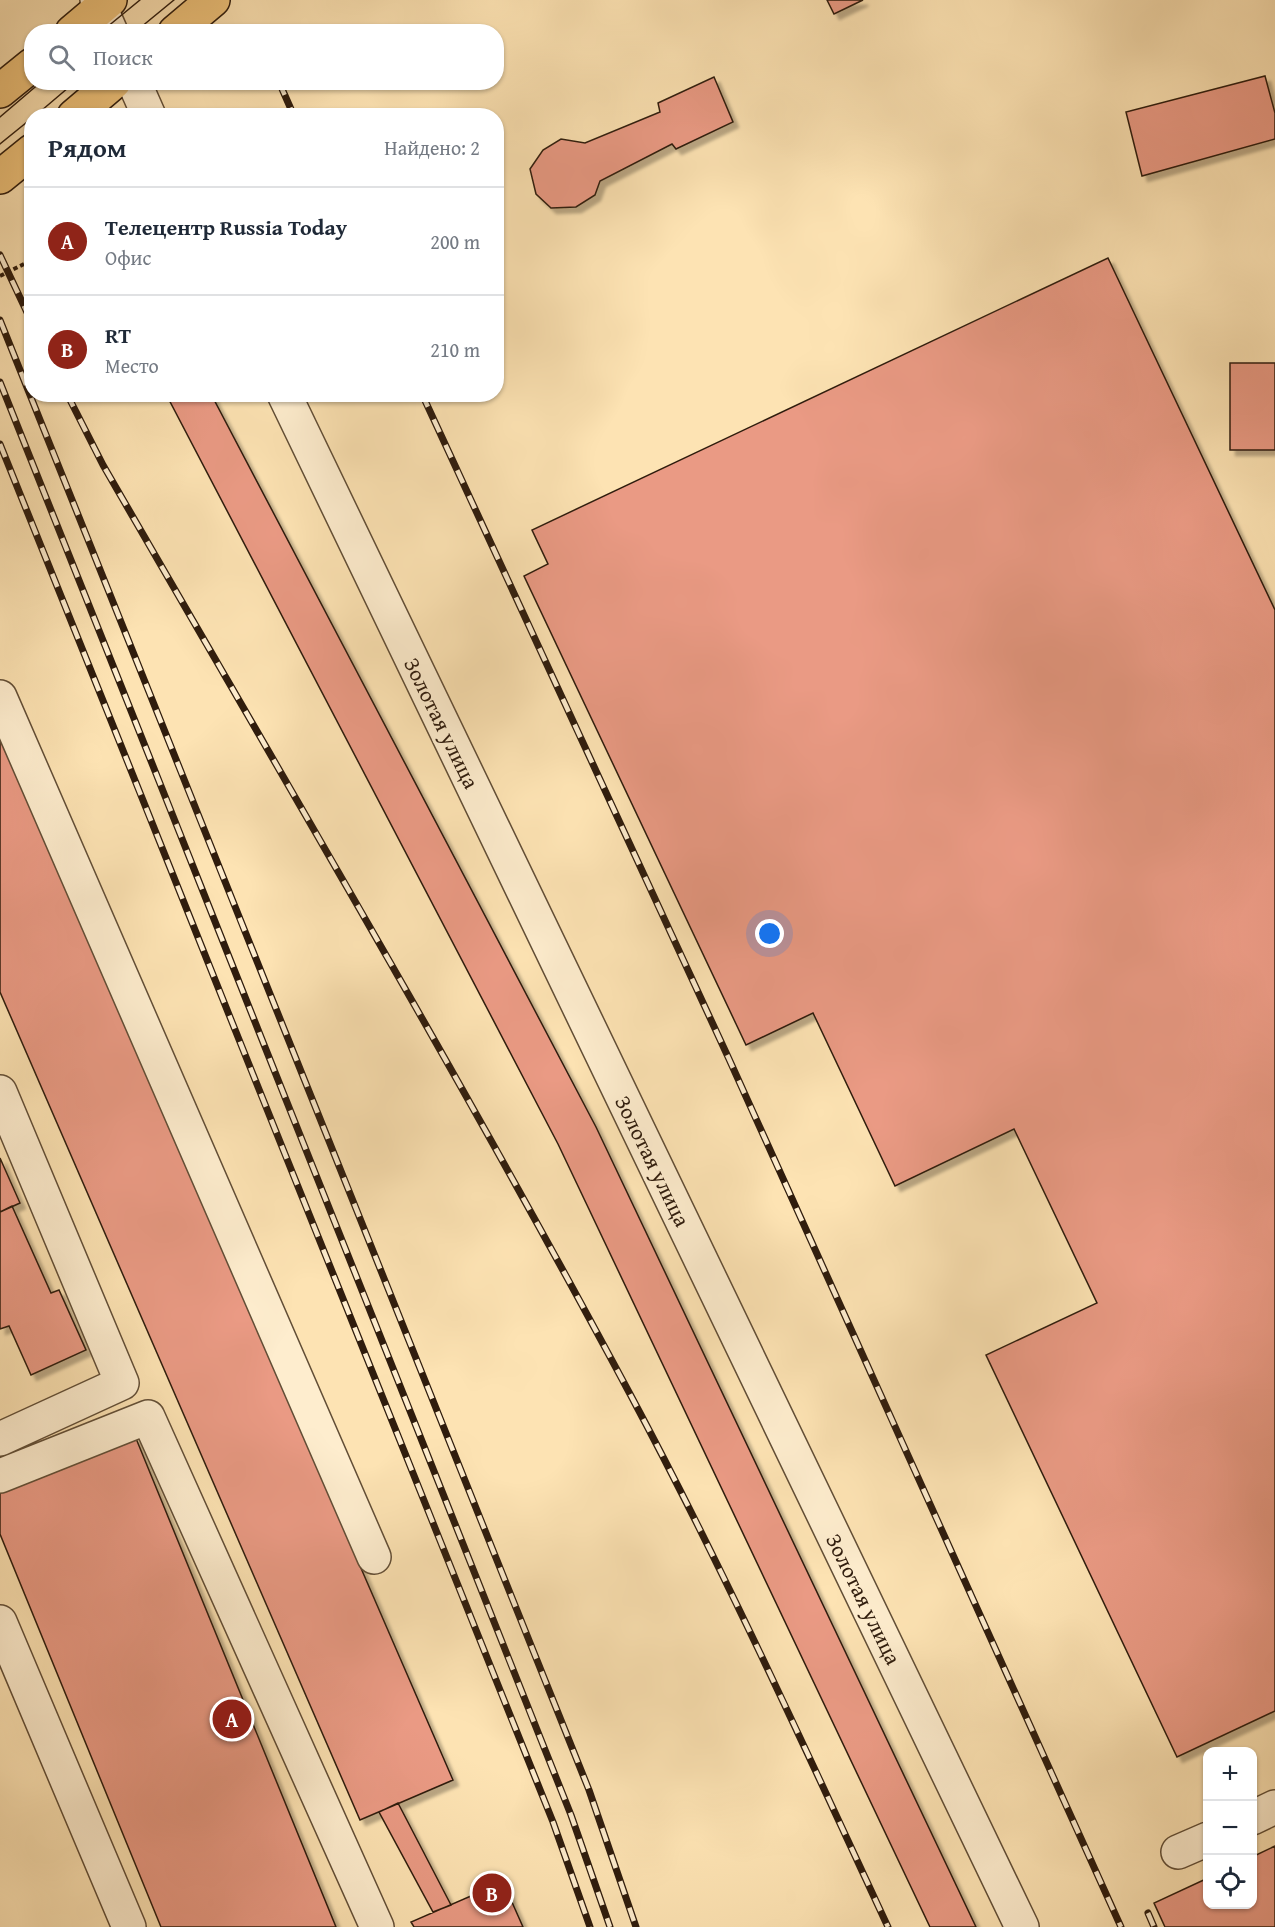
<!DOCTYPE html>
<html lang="ru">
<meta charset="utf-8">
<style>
body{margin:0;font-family:"Gentium Book Plus",serif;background:#f6f6f7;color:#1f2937}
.controls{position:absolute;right:18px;bottom:18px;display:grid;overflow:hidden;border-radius:12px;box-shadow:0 2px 4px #0004}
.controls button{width:54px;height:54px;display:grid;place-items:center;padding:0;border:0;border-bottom:2px solid #e0e1e3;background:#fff;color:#1f2937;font:30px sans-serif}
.you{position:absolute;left:770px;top:934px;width:21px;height:21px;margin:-15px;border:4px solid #fff;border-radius:50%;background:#1a73e8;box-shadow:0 0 0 9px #1a73e833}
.badge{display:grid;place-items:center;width:39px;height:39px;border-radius:50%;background:#8f2418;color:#fff;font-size:20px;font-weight:700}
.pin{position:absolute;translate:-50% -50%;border:3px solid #fff;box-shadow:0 2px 6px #0006}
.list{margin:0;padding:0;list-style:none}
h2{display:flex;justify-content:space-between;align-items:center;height:78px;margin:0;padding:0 24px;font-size:26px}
h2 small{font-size:20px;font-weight:400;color:#747a83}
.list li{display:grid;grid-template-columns:39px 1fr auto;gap:18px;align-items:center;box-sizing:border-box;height:108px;padding:0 24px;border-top:2px solid #e0e1e3}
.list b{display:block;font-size:22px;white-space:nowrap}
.list p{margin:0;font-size:20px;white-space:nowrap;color:#747a83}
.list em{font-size:20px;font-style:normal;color:#747a83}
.icon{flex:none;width:33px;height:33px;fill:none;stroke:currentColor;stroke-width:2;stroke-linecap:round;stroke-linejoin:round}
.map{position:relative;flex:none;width:1275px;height:1927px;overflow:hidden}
.search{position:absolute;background:#fff;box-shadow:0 2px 4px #0004;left:24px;top:24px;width:480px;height:66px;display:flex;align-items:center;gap:15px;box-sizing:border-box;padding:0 21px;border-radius:24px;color:#747a83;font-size:22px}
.panel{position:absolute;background:#fff;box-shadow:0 2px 4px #0004;left:24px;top:108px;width:480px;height:294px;border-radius:24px}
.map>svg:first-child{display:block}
</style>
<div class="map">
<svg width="1275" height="1927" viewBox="0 0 1275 1927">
<defs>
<filter id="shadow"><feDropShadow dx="5.5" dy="5.5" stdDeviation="1.5" flood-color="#0004"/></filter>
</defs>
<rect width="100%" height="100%" fill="#fde3b3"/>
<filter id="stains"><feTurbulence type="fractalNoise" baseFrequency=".00333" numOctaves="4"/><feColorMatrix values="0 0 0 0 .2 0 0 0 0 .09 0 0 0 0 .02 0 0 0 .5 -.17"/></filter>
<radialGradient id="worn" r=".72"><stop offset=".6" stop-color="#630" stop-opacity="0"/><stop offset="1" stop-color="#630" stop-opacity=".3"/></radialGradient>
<path fill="#ea9a84" stroke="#2f1c0d" stroke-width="1.5" filter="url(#shadow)" d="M827,0H863L834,14Z
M1265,76L1275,113V139L1142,176L1126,112Z
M714,77L733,122L676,149L672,144L600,181L595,195L576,207L551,208L536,194L530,169L543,150L561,139L585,143L660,112L658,103Z
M1108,258L1275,610V1711L1177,1757L986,1355L1097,1303L1014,1129L895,1186L813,1013L746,1045L524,576L548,564L532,530Z
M1230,363H1275V450H1230Z
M166,394H211L596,1127L976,1927H930L558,1144Z
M0,737L453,1780L360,1820L0,992Z
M0,1158L20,1203L0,1212Z
M12,1206L51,1293L59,1290L86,1350L31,1375L9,1326L0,1329V1212Z
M135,1436L336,1927H161L0,1534V1491Z
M398,1803L451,1905L433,1912L379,1812Z
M1275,1846V1927H1165L1154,1903L1208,1878V1904H1252V1857Z
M503,1882L523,1927H414L411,1922Z"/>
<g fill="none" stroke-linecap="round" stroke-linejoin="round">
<defs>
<path id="minor" d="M97,0L111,32
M134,82L149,116
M284,394L1022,1927
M0,697L374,1557
M0,1092L122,1383L0,1439
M0,1476L148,1417L377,1927
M0,1622L129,1927
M1252,1818L1275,1807
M1178,1852L1208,1839"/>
<path id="major" d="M72,32L110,0
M175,32L213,0
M0,91L32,65
M74,116L114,82
M0,177L32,151"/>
</defs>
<use href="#minor" stroke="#624e36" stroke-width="36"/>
<use href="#major" stroke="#2f1c0d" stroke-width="36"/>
<path stroke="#2f1c0d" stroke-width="4" stroke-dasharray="4.5 3" stroke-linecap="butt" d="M0,276L24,264"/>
<use href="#minor" stroke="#feedce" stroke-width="33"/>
<use href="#major" stroke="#eec27a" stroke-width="33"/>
<path stroke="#2f1c0d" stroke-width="1.5" d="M101,32L140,0
M135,32L174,0
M35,116L75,82
M0,117L41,82
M0,144L32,118"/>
<defs>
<path id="rail" d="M255,30V32
M279,82L294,116
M0,255L32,323
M0,320L589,1790L636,1927
M0,382L571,1815L610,1927
M67,394L103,465C281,774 462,1080 630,1394C723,1568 805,1748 888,1927
M422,394L729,1059L1121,1927
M0,444L553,1822L590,1927
M1148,1913L1154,1927"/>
</defs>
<use href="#rail" stroke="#2f1c0d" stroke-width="7"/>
<use href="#rail" stroke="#feedce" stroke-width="4.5" stroke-dasharray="14" stroke-linecap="butt"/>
</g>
<g text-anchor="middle" stroke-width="6" stroke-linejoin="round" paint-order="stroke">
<g font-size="22" fill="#2f1c0d" stroke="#feedce">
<text transform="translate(442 723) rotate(64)" y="8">Золотая улица</text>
<text transform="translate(653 1161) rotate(64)" y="8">Золотая улица</text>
<text transform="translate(864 1599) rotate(64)" y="8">Золотая улица</text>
</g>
</g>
<rect width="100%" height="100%" filter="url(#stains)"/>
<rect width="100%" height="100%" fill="url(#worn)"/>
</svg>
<div class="controls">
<button>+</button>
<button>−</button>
<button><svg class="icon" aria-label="locate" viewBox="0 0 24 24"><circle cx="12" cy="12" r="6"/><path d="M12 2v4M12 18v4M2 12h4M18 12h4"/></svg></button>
</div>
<div class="you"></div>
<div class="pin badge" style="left:232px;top:1719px">A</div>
<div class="pin badge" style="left:492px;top:1893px">B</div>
<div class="search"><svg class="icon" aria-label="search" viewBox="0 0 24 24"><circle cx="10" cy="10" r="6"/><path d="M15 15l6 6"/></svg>Поиск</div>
<section class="panel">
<h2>Рядом<small>Найдено: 2</small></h2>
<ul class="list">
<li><span class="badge">A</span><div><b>Телецентр Russia Today</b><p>Офис</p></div><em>200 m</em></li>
<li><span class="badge">B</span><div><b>RT</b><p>Место</p></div><em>210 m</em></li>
</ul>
</section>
</div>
